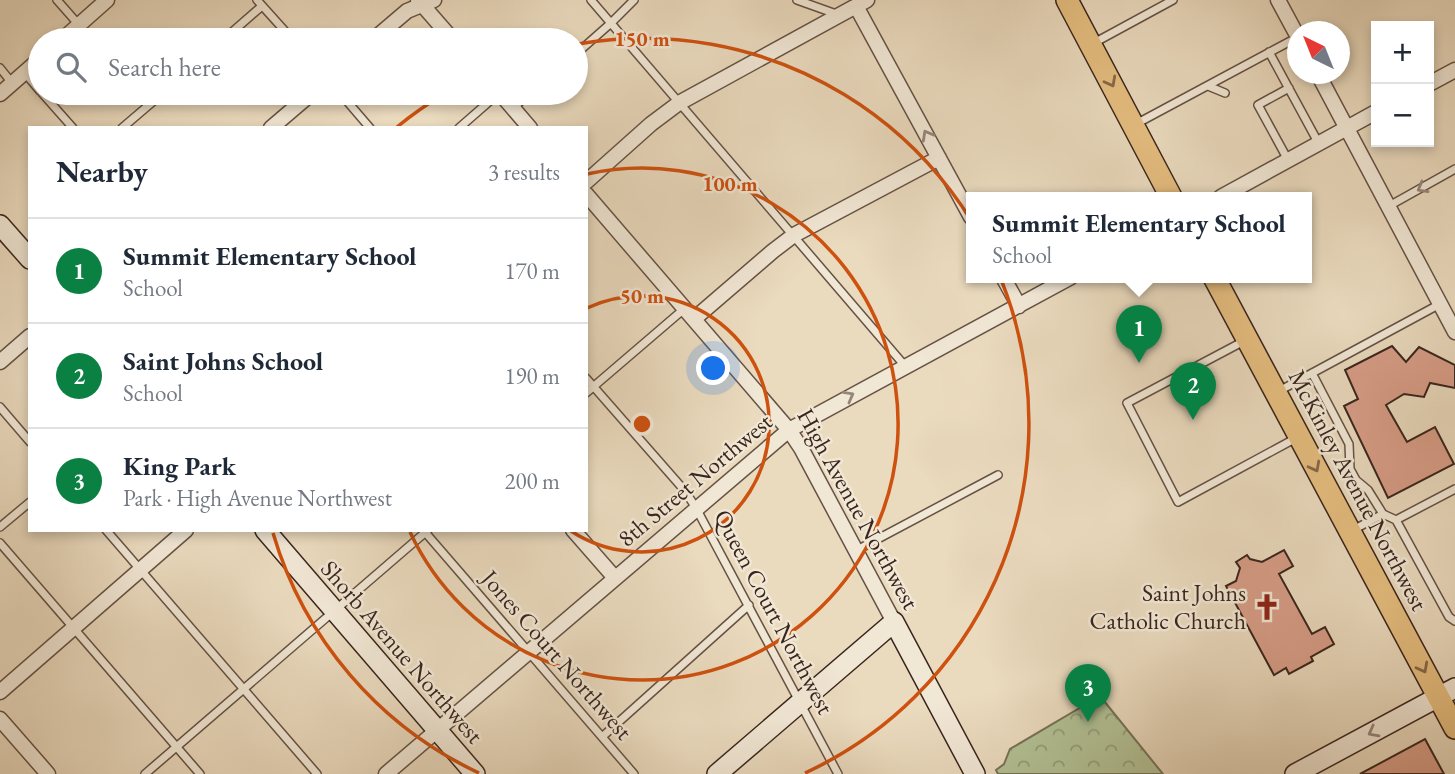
<!DOCTYPE html>
<meta charset="utf-8">
<style>
body{margin:0;font-family:"EB Garamond",serif;background:#f2f2f3;color:#1f2937}
.controls{position:absolute;right:21px;top:21px;display:grid;overflow:hidden;border-radius:0px;box-shadow:0 4px 10px #0003}
.controls button{width:63px;height:63px;display:grid;place-items:center;padding:0;border:0;border-bottom:2px solid #e0e1e3;background:#fff;color:#1f2937;font:35px sans-serif}
.compass{position:absolute;left:1287px;top:21px;width:63px;height:63px;border-radius:50%;background:#fff;box-shadow:0 4px 10px #0003;rotate:317deg}
.you{position:absolute;left:714px;top:369px;width:24px;height:24px;margin:-18px;border:5px solid #fff;border-radius:50%;background:#1a73e8;box-shadow:0 0 0 10px #1a73e833}
.badge{display:grid;place-items:center;width:46px;height:46px;border-radius:50%;background:#0b8043;color:#fff;font-size:23px;font-weight:700}
.pin{position:absolute;translate:-50% -58px;filter:drop-shadow(0 2px 4px #0008)}
.pin::after{content:'';position:absolute;top:37px;width:24px;height:21px;background:inherit;clip-path:polygon(0 0,100% 0,50% 100%)}
.popup{position:absolute;left:966px;top:192px;width:346px;height:91px;box-sizing:border-box;display:grid;place-content:center;border-radius:0px;background:#fff;filter:drop-shadow(0 2px 5px #0005);font-size:23px;white-space:nowrap;color:#747a83}
.popup b{font-size:26px;color:#1f2937}
.popup::after{content:'';position:absolute;left:50%;top:100%;margin-left:-14px;border:14px solid transparent;border-top-color:#fff}
.list{margin:0;padding:0;list-style:none}
h2{display:flex;justify-content:space-between;align-items:center;height:91px;margin:0;padding:0 28px;font-size:30px}
h2 small{font-size:23px;font-weight:400;color:#747a83}
.list li{display:grid;grid-template-columns:46px 1fr auto;gap:21px;align-items:center;box-sizing:border-box;height:105px;padding:0 28px;border-top:2px solid #e0e1e3}
.list b{display:block;font-size:26px;white-space:nowrap}
.list p{margin:0;font-size:23px;white-space:nowrap;color:#747a83}
.list em{font-size:23px;font-style:normal;color:#747a83}
.icon{flex:none;width:38px;height:38px;fill:none;stroke:currentColor;stroke-width:2;stroke-linecap:round;stroke-linejoin:round}
.map{position:relative;flex:none;width:1455px;height:774px;overflow:hidden}
.search{position:absolute;background:#fff;box-shadow:0 4px 10px #0003;left:28px;top:28px;width:560px;height:77px;display:flex;align-items:center;gap:18px;box-sizing:border-box;padding:0 24px;border-radius:38px;color:#747a83;font-size:26px}
.panel{position:absolute;background:#fff;box-shadow:0 4px 10px #0003;left:28px;top:126px;width:560px;height:406px;border-radius:0px}
.map>svg:first-child{display:block}
</style>
<div class="map">
<svg width="1455" height="774" viewBox="0 0 1455 774">
<defs>
<pattern id="park-crowns" width="20" height="18" patternUnits="userSpaceOnUse" patternTransform="scale(1.75)"><rect width="20" height="18" fill="#b2c195"/><path d="M2 6a3 3 0 1 1 6 0M12 15a3 3 0 1 1 6 0" fill="none" stroke="#929d79"/></pattern>
</defs>
<rect width="100%" height="100%" fill="#eadabe"/>
<filter id="stains"><feTurbulence type="fractalNoise" baseFrequency=".00286" numOctaves="4"/><feColorMatrix values="0 0 0 0 .2 0 0 0 0 .09 0 0 0 0 .02 0 0 0 .5 -.17"/></filter>
<radialGradient id="worn" r=".72"><stop offset=".6" stop-color="#630" stop-opacity="0"/><stop offset="1" stop-color="#630" stop-opacity=".3"/></radialGradient>
<path fill="url(#park-crowns)" stroke="#767359" stroke-width="2" d="M1100,696L1163,774H998L996,770L1004,764L1010,749Z"/>
<path fill="#d79d87" stroke="#39251d" stroke-width="2" d="M1392,346L1406,362L1419,347L1455,365V388L1430,383L1424,397L1404,394L1386,405L1407,442L1435,427L1454,464L1388,498L1344,406L1358,399L1345,370Z
M1284,550L1293,566L1279,574L1312,634L1325,627L1334,644L1311,657L1313,661L1289,674L1286,668L1274,675L1226,586L1236,581L1240,568L1236,562L1247,555L1250,559L1262,562Z
M1425,739L1444,774H1360Z"/>
<g fill="none" stroke-linecap="round" stroke-linejoin="round">
<defs>
<path id="lane" d="M57,0L79,25
M257,0L293,40
M591,0L905,366
M797,0L839,15
M223,40L262,6
M1092,44L1173,0
M1269,52L1319,144
M576,54L611,23L634,0
M0,68L12,83
M25,73L40,91
M1208,86L1225,93
M42,93L73,128
M340,93L370,128
M513,108L530,93
M1134,125L1298,37
M122,128L163,93
M459,128L499,93
M1288,160L1258,105L1289,88
M1389,206L1455,169
M1246,340L1127,403L1178,502L1298,437
M1312,373L1349,444L1350,469L1356,480L1368,490L1383,514L1396,520L1449,617L1455,621
M586,378L685,491L696,508L838,774
M1279,391L1440,304
M586,393L684,309
M0,407L30,442
M1396,520L1455,489
M0,527L30,502
M106,530L317,774
M1353,530L1383,514
M424,531L634,774
M0,543L200,774
M857,550L998,475
M602,737L749,605
M145,774L428,530"/>
<path id="street" d="M418,0L453,40
M1278,0L1298,37
M856,6L971,217
M62,40L107,0
M373,40L407,11L434,0
M1318,74L1455,332
M1429,84L1455,70
M500,93L530,128
M0,94L40,59
M271,128L312,93
M586,182L651,124L679,103L867,0
M586,194L789,430L801,448L894,622
M1221,197L1376,112
M1003,277L1019,306
M694,319L773,251L794,235L939,158
M0,362L30,336
M573,530L615,578
M0,692L186,530
M0,719L48,774
M386,774L789,430L1071,277"/>
<path id="secondary" d="M0,225L30,259
M265,530L475,774
M717,774L894,622L975,774
M1295,774L1455,688"/>
<path id="primary" d="M1067,0L1171,197
M1214,277L1455,728"/>
</defs>
<use href="#lane" stroke="#655245" stroke-width="10"/>
<use href="#street" stroke="#655245" stroke-width="17"/>
<use href="#secondary" stroke="#39251d" stroke-width="22"/>
<use href="#primary" stroke="#39251d" stroke-width="24"/>
<use href="#lane" stroke="#f1e7d5" stroke-width="7"/>
<use href="#street" stroke="#f1e7d5" stroke-width="14"/>
<use href="#secondary" stroke="#f1e7d5" stroke-width="19"/>
<use href="#primary" stroke="#e5bd7f" stroke-width="21"/>
</g>
<defs><path id="oneway-chevron" d="M-2-3.5L2.5 0L-2 3.5" fill="none" stroke-width="1.6" stroke-linecap="round" stroke-linejoin="round" transform="scale(1.75)"/></defs>
<g stroke="#866949">
<use href="#oneway-chevron" transform="translate(1111 82) rotate(62)"/>
<use href="#oneway-chevron" transform="translate(1315 467) rotate(62)"/>
<use href="#oneway-chevron" transform="translate(1423 668) rotate(62)"/>
</g>
<g stroke="#958679">
<use href="#oneway-chevron" transform="translate(927 135) rotate(-119)"/>
<use href="#oneway-chevron" transform="translate(1422 188) rotate(150)"/>
<use href="#oneway-chevron" transform="translate(849 396) rotate(-29)"/>
<use href="#oneway-chevron" transform="translate(1373 732) rotate(152)"/>
</g>
<g fill="none" stroke="#ce510f" stroke-width="3.5">
<path d="M587 308A128 128 0 1 1 571 531"/>
<path d="M587 174A256 256 0 1 1 410 532"/>
<path d="M479 773A385 385 0 0 1 273 533M397 127A385 385 0 0 1 444 94M578 44A385 385 0 0 1 805 773"/>
</g>
<defs>
<symbol id="church-bare" viewBox="-9 -9 18 18"><path d="M-1.2-6h2.4v3.5h3.3v2.4h-3.3V6h-2.4V-.1h-3.3v-2.4h3.3Z" fill="#8f2418" stroke="#f1e7d5" stroke-width="2.5" paint-order="stroke"/></symbol>
</defs>
<g fill-rule="evenodd">
<use href="#church-bare" x="1248" y="588" width="38" height="38"/>
</g>
<g text-anchor="middle" stroke-width="5" stroke-linejoin="round" paint-order="stroke">
<g font-size="24" fill="#39251d" stroke="#f1e7d5">
<text transform="translate(695 480) rotate(-40)" y="8">8th Street Northwest</text>
<text transform="translate(1358 490) rotate(62)" y="8">McKinley Avenue Northwest</text>
<text transform="translate(858 509) rotate(61)" y="8">High Avenue Northwest</text>
<text transform="translate(774 612) rotate(62)" y="8">Queen Court Northwest</text>
<text transform="translate(402 652) rotate(49)" y="8">Shorb Avenue Northwest</text>
<text transform="translate(557 655) rotate(49)" y="8">Jones Court Northwest</text>
</g>
<g font-size="24" fill="#39251d" stroke="#f1e7d5" text-anchor="end">
<text x="1246" y="601">Saint Johns<tspan x="1246" dy="28">Catholic Church</tspan></text>
</g>
</g>
<circle cx="642" cy="424" r="10" fill="#ce510f" stroke="#f1e7d5" stroke-width="3.5"/>
<g font-size="21" text-anchor="middle" font-weight="bold" fill="#ce510f" stroke="#f1e7d5" stroke-width="5" stroke-linejoin="round" paint-order="stroke">
<text x="642" y="46">150 m</text>
<text x="730" y="191">100 m</text>
<text x="642" y="303">50 m</text>
</g>
<rect width="100%" height="100%" filter="url(#stains)"/>
<rect width="100%" height="100%" fill="url(#worn)"/>
</svg>
<div class="controls">
<button>+</button>
<button>−</button>
</div>
<svg class="compass" viewBox="-18 -18 36 36"><path d="M0-13l5 13h-10z" fill="#e53935"/><path d="M0 13l5-13h-10z" fill="#747a83"/></svg>
<div class="you"></div>
<div class="pin badge" style="left:1139px;top:363px">1</div>
<div class="popup"><b>Summit Elementary School</b>School</div>
<div class="pin badge" style="left:1193px;top:420px">2</div>
<div class="pin badge" style="left:1088px;top:722px">3</div>
<div class="search"><svg class="icon" aria-label="search" viewBox="0 0 24 24"><circle cx="10" cy="10" r="6"/><path d="M15 15l6 6"/></svg>Search here</div>
<section class="panel">
<h2>Nearby<small>3 results</small></h2>
<ul class="list">
<li><span class="badge">1</span><div><b>Summit Elementary School</b><p>School</p></div><em>170 m</em></li>
<li><span class="badge">2</span><div><b>Saint Johns School</b><p>School</p></div><em>190 m</em></li>
<li><span class="badge">3</span><div><b>King Park</b><p>Park · High Avenue Northwest</p></div><em>200 m</em></li>
</ul>
</section>
</div>
